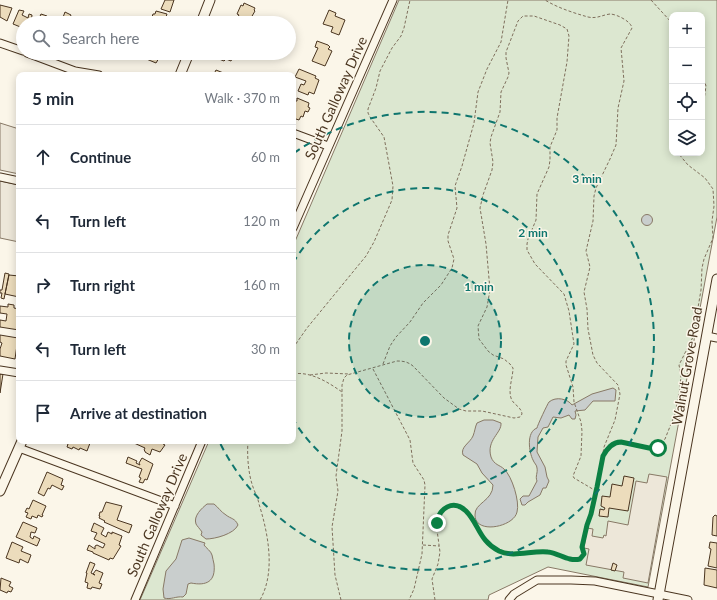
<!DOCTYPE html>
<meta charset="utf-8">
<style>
body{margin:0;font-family:Lato,sans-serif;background:#f6f6f7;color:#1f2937}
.controls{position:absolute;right:12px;top:12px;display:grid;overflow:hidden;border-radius:8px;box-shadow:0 2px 10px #0003}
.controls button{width:36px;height:36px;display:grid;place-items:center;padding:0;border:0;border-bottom:1px solid #e0e1e3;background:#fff;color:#1f2937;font:20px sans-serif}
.stop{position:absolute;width:12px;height:12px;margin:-9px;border:3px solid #0b8043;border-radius:50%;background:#fff}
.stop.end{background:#0b8043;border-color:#fff;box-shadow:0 1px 4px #0008}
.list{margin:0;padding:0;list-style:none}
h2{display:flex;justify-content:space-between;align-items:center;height:52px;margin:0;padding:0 16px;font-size:17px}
h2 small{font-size:13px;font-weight:400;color:#747a83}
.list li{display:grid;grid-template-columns:26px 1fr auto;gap:12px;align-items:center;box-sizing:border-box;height:64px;padding:0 16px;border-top:1px solid #e0e1e3}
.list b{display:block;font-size:15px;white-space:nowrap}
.list em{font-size:13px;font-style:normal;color:#747a83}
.icon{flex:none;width:22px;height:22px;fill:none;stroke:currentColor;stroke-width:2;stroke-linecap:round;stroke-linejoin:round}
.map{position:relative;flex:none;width:717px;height:600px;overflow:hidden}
.search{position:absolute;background:#fff;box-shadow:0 2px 10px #0003;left:16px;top:16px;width:280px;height:44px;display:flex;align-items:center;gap:10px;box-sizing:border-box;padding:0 14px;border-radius:22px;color:#747a83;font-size:15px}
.panel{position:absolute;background:#fff;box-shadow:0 2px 10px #0003;left:16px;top:72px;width:280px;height:372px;border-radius:8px}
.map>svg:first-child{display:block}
</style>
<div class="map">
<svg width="717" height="600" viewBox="0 0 717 600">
<rect width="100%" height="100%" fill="#fbf6e9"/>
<path fill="#dce7d0" stroke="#887966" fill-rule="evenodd" d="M399,0H717V217L648,587L548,567L489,595L488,600H140L209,441H293V246ZM672,15H702V153H672Z"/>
<path fill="#ede7d9" stroke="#887966" d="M0,123L19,129V174L0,170Z
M0,181L19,185V242L0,238Z
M649,474L667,477L648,583L623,578L624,572L586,565L589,549L584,548L587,528L593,529L592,536L603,538L604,535L606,536L608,521L628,525L636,481L647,483Z"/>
<path fill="#c9cecd" stroke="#887966" d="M641.5 220a5.5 5.5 0 1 1 11 0a5.5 5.5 0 1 1-11 0Z
M613,388L616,390L615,401H593L585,410L575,411L576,415L575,419H572L569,415L561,418L553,417L548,427L543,428L538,437L537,452L545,467L547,477L549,481L546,488H543L540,495L528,502L525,505H522L520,499L523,496H529L537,481C535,476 538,473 537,468C537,465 534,463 533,460C529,452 526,432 537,428C537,426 548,403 549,402C556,396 568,399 572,405L592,394Z
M484,420H493L501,423C502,433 486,440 491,457C494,465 500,465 504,469C512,476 520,502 517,512C514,527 475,535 475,515C474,503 493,501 493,485L482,473L477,464L463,455C460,447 470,443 473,436C475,431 475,427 477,423Z
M207,504H214C218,507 221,512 226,515C231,519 235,518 238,525C234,534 215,539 206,539L201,535L202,532C200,529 197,526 196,524C193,516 202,508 207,504Z
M189,538L205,543L204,545C206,548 211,551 212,555C213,558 213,561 214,564C216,582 206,586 191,583L188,584L186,594L183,597C176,596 171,600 164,598L163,589L166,571L176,559L182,540Z"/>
<path fill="#ecdcbc" stroke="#4a3520" d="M165,0H174L170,12L161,9Z
M244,3L255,8L254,10L255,11L248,23L237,18L239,15L237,14L241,5L243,6Z
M0,5L12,8L7,21L0,17Z
M19,10L24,11L22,15L28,18L29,14L32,15L31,23H23V28L13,24Z
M329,10L336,13L335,16L345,20L339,35L331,32L333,27L323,24Z
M156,11L167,14L164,23H157L151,20L153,14H155Z
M65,12L71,15L69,20L77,23H67V22L62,20Z
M41,14L47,16L45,19L48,20L47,22L49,23H37Z
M317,41L328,45L330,47L328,49L332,51L325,66L312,61L318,48L315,47Z
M121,53H135L133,57L130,56L129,58L123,55V54Z
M141,53H162L156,63L144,58L140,55Z
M222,53H235L231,61L226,59L224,61L219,59Z
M299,69L316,76L315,78L319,80L314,94L309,92L308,95L298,91L301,84L304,85L306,81L295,77Z
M216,70L226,74L225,75H212V73L214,74Z
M297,98L309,103L308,107L310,108L308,112L305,111L303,117L301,116L299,120L293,118V101H297Z
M5,273L9,274L4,299L1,298L2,293H0V290H2Z
M9,275L19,276V297L5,294Z
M8,304L14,305V308L19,309V330L0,327V320L6,321L7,314L0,313V306L8,307Z
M0,335L18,338L15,359L0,356V349L2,343L0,342Z
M0,374H3L0,393Z
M60,441H86L90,443L87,451L80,448L79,450L73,447L72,449L67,447L68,444Z
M135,441H144L148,443L149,441H165L163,444L165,445L160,452L152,449L150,455L145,452V451L144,450L145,448L134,443Z
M128,457L137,461L136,463L140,465L139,463L142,458L153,464L147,480L145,479L143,483L139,482L141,478L139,477L142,469L126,463Z
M47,472L63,479L61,485L64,486L62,490L52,485L50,489L48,488L44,496L38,493Z
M624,476L634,478L628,511L609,508L608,517L599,516L600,509L604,510L605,508L601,506L602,496L610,497L612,484L622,486Z
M33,500L46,506L42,515H43L42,517L38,515L37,518L32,516L31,519L26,517L28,513L25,512L27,508L29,509Z
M106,502L122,506L117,520L132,525L129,533L104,522L105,521L99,518L100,516H99L100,512H102Z
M715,515L717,516V536L712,535L713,517Z
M23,522L37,528L35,533L31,532L30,537L33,539L34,536L40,539L37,546L16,537Z
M94,523L104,528L101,534L106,537L108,532L112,534V532L122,536L119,545L121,546L113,559L110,558L109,560L93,553V552L87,550L89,545L95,549V546L97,545L103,548L105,544L94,539L97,533L91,531Z
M12,542L23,547L21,551L31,555L28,563L20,559L19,563L6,558Z
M710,542L717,543V568L708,566L711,549L709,548Z
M90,562L95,564L91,573L95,575L93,574L96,570L103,573L99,583L102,584L100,589L92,587L91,589L87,588L88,583L85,582L87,573H86Z
M613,563L617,565L615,571L611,570Z
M705,568L717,570V588L704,585Z
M1,578L11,582L9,586L13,588L11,592L8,591L7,593L0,590Z"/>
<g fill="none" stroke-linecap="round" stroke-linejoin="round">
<defs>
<path id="minor" d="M0,43L23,51
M27,53L75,71L99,75
M293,133L328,146
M0,177L19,181
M293,228L393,0
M707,336L717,338
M0,370L19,373
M19,448L175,506
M135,600L202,441
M509,600L514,594L537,580H571L595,581L688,600"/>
<path id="major" d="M201,23L210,0
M180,75L189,53
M0,491L22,441
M658,600L717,279"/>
</defs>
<use href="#minor" stroke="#4a3520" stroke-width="9"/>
<use href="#major" stroke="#4a3520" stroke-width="11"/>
<path stroke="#7f6f5c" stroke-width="1" stroke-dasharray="3 2" stroke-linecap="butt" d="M651,0L672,23
M702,74L706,86L702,114
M293,348L307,328L366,256L374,242L392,200L393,186L384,137L370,117L368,113V109L376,88L380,71L392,48L401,36L404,28L410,0
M383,364L390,346L396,337L410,322L423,303L441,285L452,268L454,259L448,241V235L457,208L455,186L462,166L474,123L478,92L487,69L501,42L508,0
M373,369L410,440L413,463L424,480L425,485L422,554L414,589L409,600
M293,374C310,371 328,382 342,392
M310,375L326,373L349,374
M248,441C247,455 248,473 253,487C255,493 258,498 259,504C268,533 276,572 260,600
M604,454C608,447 613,442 621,442L649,448H658L665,439L675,414L680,388L681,375L679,365L693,337L701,290L702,268L704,259L713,238L712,221L714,206L713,189L705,178L688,165L678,153
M423,545L439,546
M341,600L335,575L332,527L338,491L336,476L342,431V385L344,378L347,375L397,361C404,361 408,362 413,366L444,398L459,409L466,411H482L514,418L520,417L522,414C521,406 513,405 511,398C508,389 513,377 513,368L510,364L504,359L493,355L488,351L479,339L478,326L487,307L490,290L486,244L480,208L483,195L492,170L493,162L490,143L491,137L500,112L501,92L508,77L509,73L506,58V52L518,21L523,16H534L560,25L567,29L569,36L567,62L557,118V130L550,147V160L549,167L537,194L536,220L528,239L527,244V250L535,264L564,294L569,311L574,344L566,361V365L573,387L574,402L581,422L582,431L581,456L573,476L574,478L596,491
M435,600L432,579L438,564L440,552L437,530L438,517L443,509L449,506H455L465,511L485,540L493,547L506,554L548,552L558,554L571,560H575L580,559L584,553L582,547L587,525L591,514L597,487L604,447L615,420L620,394L618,385L597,363L593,355L588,329L587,309L584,292L590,267L586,251L593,221L594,196L596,188L610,159L616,145L618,108L624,81L621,48L632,28C631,21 616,14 610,14C602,15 597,19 588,17C574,13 558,8 545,0"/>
<use href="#minor" stroke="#fbf6e9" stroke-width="7"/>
<use href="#major" stroke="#fbf6e9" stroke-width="9"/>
</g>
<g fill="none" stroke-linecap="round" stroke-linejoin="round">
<path stroke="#0b8043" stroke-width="5" d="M437,523C439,508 453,499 466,511C479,524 479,541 499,551C514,558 532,550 548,552C559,553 568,562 580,559L584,554L582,547L587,525L591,514L597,487L603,456C607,449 612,442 621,442L649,448H658"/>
</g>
<circle cx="425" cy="341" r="76" fill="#0f766e" fill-opacity=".12"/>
<g fill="none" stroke="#0f766e" stroke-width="2" stroke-dasharray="7 5">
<circle cx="425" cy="341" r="76"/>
<path d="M293 263A153 153 0 1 1 293 419"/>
<path d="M294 153A229 229 0 1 1 219 441"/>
</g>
<g text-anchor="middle" stroke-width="3" stroke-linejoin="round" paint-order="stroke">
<g font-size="14" fill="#4a3520" stroke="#fbf6e9">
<text transform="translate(336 98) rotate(-66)" y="5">South Galloway Drive</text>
<text transform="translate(687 366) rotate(-80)" y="5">Walnut Grove Road</text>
<text transform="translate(157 515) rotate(-67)" y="5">South Galloway Drive</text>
</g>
</g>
<circle cx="425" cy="341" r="6" fill="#0f766e" stroke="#fbf6e9" stroke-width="2"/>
<g font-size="12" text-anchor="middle" font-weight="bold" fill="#0f766e" stroke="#fbf6e9" stroke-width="3" stroke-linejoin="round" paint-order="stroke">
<text x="587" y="183">3 min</text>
<text x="533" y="237">2 min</text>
<text x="479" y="291">1 min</text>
</g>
</svg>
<div class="controls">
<button>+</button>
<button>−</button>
<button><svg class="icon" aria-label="locate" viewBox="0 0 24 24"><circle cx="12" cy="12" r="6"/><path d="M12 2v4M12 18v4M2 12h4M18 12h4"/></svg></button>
<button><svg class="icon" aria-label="layers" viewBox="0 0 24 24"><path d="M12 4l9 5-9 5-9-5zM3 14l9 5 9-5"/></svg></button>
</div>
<div class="stop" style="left:658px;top:448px"></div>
<div class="stop end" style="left:437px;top:523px"></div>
<div class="search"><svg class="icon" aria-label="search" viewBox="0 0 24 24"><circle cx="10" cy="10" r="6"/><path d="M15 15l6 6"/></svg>Search here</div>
<section class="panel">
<h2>5 min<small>Walk · 370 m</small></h2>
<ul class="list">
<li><svg class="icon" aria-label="ahead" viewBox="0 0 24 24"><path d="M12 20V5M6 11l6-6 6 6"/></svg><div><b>Continue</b></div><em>60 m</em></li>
<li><svg class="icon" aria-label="left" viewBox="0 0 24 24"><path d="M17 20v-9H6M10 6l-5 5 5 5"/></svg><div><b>Turn left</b></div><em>120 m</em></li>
<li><svg class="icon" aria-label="right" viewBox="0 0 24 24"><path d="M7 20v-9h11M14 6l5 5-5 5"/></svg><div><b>Turn right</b></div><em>160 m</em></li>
<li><svg class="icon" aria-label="left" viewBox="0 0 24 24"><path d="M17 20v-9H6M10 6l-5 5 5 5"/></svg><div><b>Turn left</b></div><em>30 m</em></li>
<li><svg class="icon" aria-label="arrive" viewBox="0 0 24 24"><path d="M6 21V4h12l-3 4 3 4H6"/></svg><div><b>Arrive at destination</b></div></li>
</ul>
</section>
</div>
